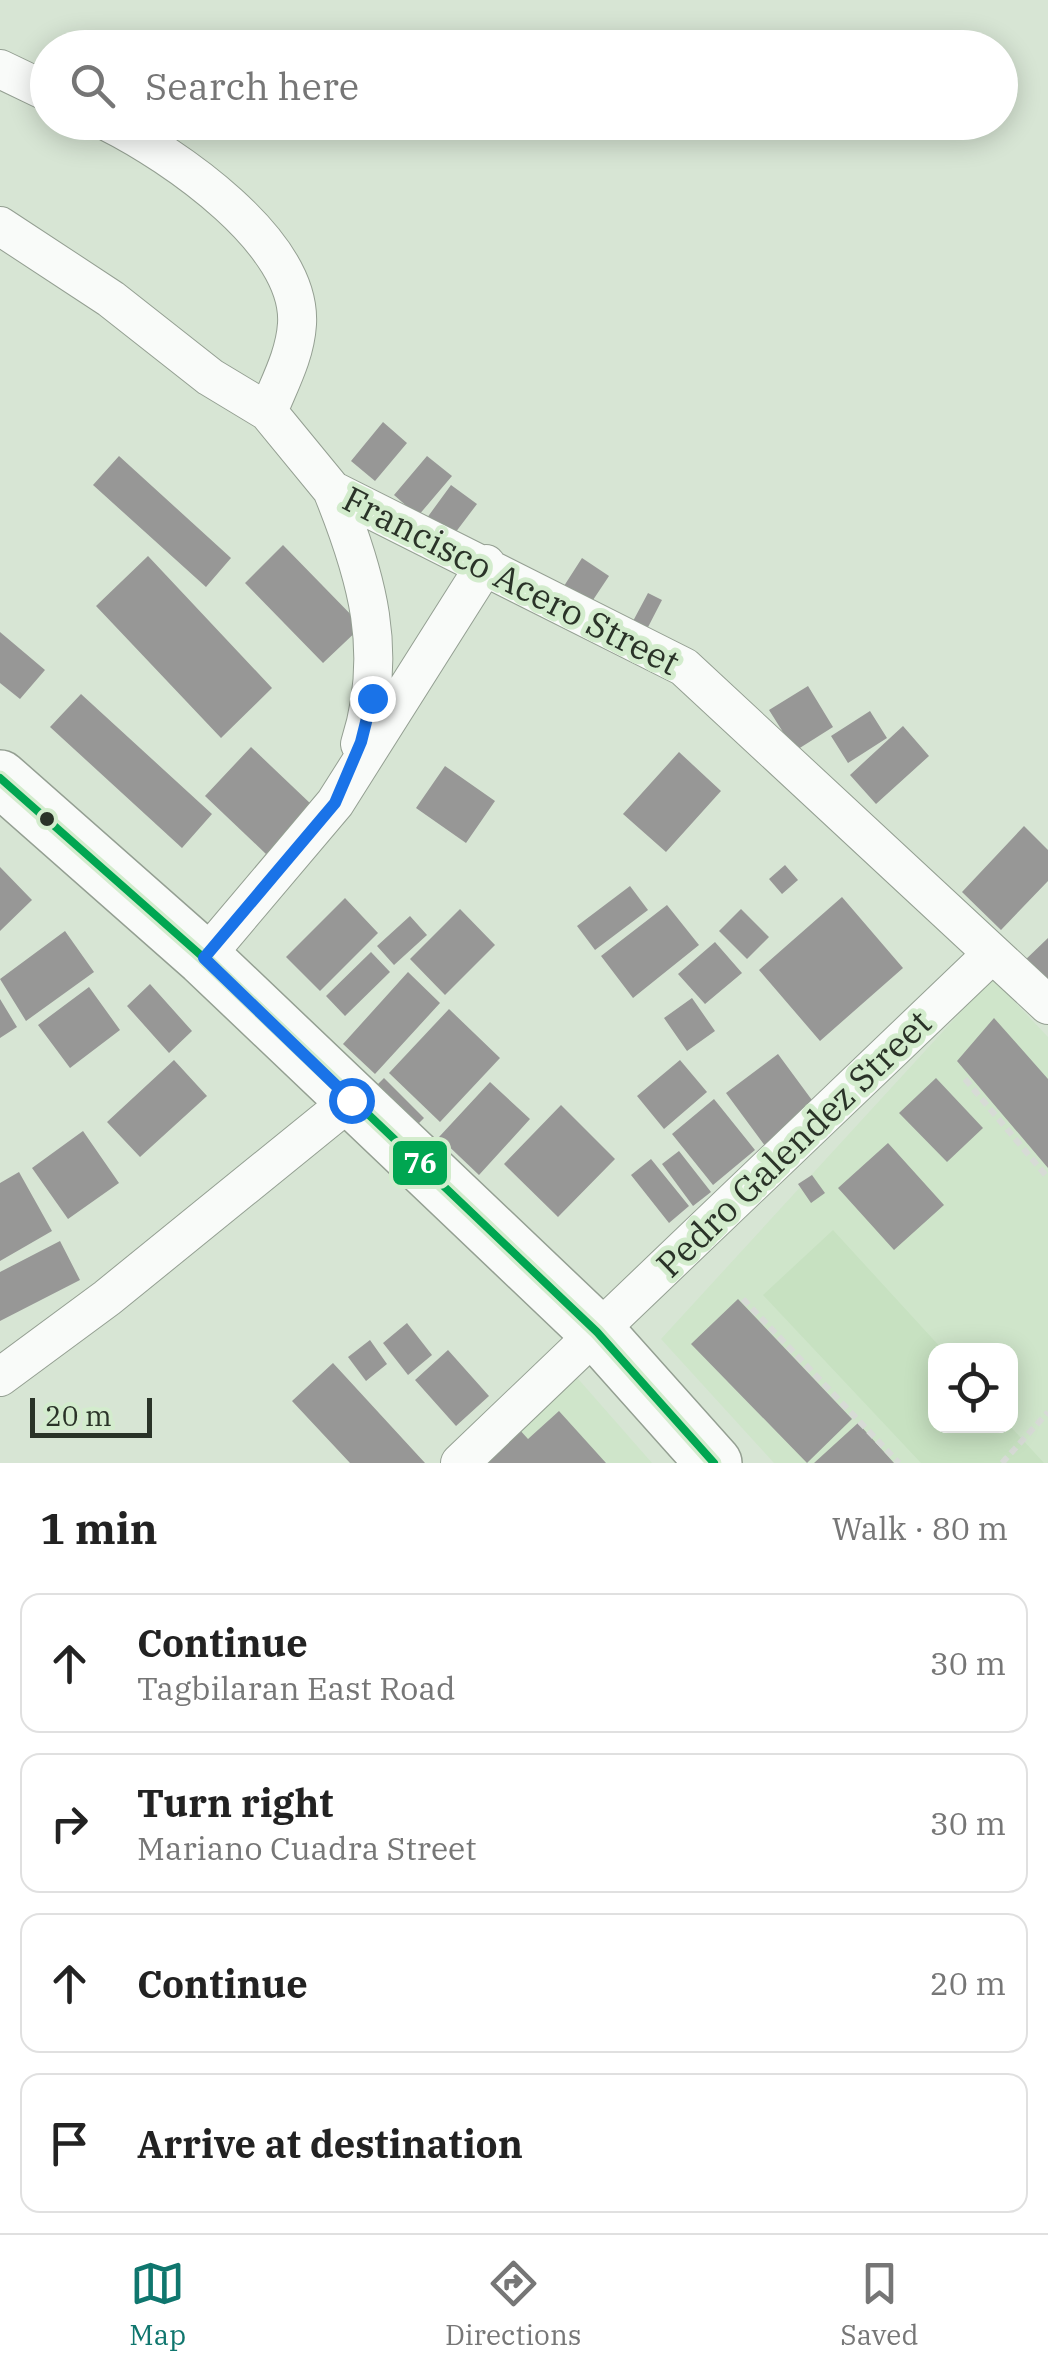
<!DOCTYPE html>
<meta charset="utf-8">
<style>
body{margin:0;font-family:"IBM Plex Serif",serif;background:#f6f6f6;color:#222}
.controls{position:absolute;right:30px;bottom:30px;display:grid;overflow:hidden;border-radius:20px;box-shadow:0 5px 25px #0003}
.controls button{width:90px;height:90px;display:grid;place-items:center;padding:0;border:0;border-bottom:2px solid #e0e0e0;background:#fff;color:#222;font:50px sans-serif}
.scale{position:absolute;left:30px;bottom:25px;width:122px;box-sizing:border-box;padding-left:10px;border:5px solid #2a3328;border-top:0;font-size:28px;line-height:35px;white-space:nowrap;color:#2a3328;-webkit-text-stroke:8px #d3eccd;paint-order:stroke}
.stop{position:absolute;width:30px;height:30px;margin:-22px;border:8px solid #1a73e8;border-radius:50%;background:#fff}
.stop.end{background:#1a73e8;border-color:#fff;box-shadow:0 2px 10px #0008}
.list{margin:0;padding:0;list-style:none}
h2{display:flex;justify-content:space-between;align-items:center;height:130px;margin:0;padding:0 40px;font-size:42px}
h2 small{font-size:32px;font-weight:400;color:#767676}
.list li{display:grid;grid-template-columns:65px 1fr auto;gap:30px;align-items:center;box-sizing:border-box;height:140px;margin:0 20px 20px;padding:0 20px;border:2px solid #e0e0e0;border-radius:20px}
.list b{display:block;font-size:38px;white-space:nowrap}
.list p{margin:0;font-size:32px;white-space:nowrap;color:#767676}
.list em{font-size:32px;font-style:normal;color:#767676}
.icon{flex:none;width:55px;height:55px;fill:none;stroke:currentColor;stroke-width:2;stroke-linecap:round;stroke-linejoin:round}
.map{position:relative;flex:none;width:1048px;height:1463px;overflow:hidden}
.search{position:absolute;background:#fff;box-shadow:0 5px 25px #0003;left:30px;right:30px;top:30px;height:110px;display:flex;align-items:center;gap:25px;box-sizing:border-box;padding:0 35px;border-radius:55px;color:#767676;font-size:38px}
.sheet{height:770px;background:#fff}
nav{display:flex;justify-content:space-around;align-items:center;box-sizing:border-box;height:140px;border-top:2px solid #e0e0e0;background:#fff;font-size:28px;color:#767676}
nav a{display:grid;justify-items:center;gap:5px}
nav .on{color:#0f766e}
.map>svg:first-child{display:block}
</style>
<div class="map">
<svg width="1048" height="1463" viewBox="0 0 1048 1463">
<rect width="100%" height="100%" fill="#d7e5d4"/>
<path fill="#cfe5ca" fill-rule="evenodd" d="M992,978L1048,1037V1463H774L661,1339ZM936,1350H1010V1426H936Z
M573,1373L652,1463H478Z"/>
<path fill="#c7e1c1" d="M833,1230L943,1350H936V1426H1010L1044,1463H921L763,1295Z"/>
<path fill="#979796" d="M383,422L407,443L375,481L351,461Z
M119,456L231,558L206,587L93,485Z
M427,456L452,476L418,516L394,495Z
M451,485L477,504L449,541L424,522Z
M283,545L362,626L323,663L245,583Z
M148,556L272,688L221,738L96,606Z
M582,558L609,576L591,603L564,586Z
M648,593L662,600L646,631L632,623Z
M0,632L45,670L20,699L0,683Z
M808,686L833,727L795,751L769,710Z
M81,694L212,814L182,848L50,727Z
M870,711L887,738L848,763L831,736Z
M903,726L929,756L876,804L850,775Z
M251,747L312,805L266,854L205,796Z
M679,752L721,791L666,852L623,814Z
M445,766L495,801L466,843L416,808Z
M1024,826L1048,850V881L1001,930L962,892Z
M785,865L798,880L782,894L769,879Z
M0,867L32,900L0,931Z
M630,886L648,910L595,950L577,926Z
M842,897L903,968L820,1041L759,970Z
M345,898L378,933L320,991L286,957Z
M667,905L699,945L633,998L601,956Z
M460,909L495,945L445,995L410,959Z
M741,909L769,937L747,959L719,931Z
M410,916L427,935L394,965L377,946Z
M65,931L94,972L26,1021L0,979Z
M1048,938V991L1022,963Z
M715,942L742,973L705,1004L678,974Z
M371,952L390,972L345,1016L326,996Z
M408,972L440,1003L375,1074L343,1044Z
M150,984L192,1031L169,1053L127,1006Z
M89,987L120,1030L70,1068L38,1025Z
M692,998L715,1031L687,1051L664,1018Z
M0,999L17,1027L0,1038Z
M449,1009L500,1058L440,1122L389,1073Z
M994,1018L1048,1079V1168L957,1061Z
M778,1054L820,1111L768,1150L726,1093Z
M174,1060L207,1096L140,1157L107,1122Z
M680,1060L707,1092L664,1129L637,1096Z
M384,1078L424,1118L411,1131L372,1090Z
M936,1078L983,1128L947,1162L899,1113Z
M490,1082L530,1119L479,1175L439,1137Z
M714,1099L755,1150L713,1185L672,1134Z
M561,1105L615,1159L558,1217L504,1164Z
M83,1131L119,1183L68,1219L32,1168Z
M888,1143L944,1205L894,1250L838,1188Z
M679,1151L711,1192L693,1206L662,1164Z
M651,1159L689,1206L669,1223L631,1175Z
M19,1172L52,1231L0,1261V1183Z
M812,1175L825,1193L811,1203L798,1184Z
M60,1241L80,1280L0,1321V1272Z
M738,1299L852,1419L807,1463L691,1344Z
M407,1323L432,1355L408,1375L383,1343Z
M370,1340L387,1364L366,1381L348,1357Z
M448,1350L489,1396L456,1426L415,1380Z
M333,1363L425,1463H350L292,1401Z
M559,1411L606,1463H458L509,1418L528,1439Z
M858,1423L894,1463H814Z"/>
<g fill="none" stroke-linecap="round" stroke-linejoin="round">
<defs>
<path id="minor" d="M0,69L48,92
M108,122C172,154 302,242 297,324C295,356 279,384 268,412
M0,226L111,299L210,377L268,412L332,490L684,667L1048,1005
M332,490C367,576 389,653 360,744
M204,958L335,803L486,564
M0,1377L107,1298L351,1100
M460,1463L991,955"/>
<path id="primary" d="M0,778L204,958L597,1332L714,1463"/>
</defs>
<use href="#minor" stroke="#949f92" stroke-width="40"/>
<use href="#primary" stroke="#949f92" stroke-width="58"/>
<path stroke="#d7dbd6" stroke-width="6" stroke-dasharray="8 5" stroke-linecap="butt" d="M965,1079L1048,1178
M743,1299L899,1463
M1002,1463L1048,1412"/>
<use href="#minor" stroke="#f9fbf9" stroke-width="38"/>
<use href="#primary" stroke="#f9fbf9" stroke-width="55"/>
<defs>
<path id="bus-1" d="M0,778L204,958L597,1332L714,1463"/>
</defs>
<use href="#bus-1" stroke="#d3eccd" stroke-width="15"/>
<use href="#bus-1" stroke="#00a651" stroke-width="8"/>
</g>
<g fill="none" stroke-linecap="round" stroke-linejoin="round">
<path stroke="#1a73e8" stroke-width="12" d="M351,1100L204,958L335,803L361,742L372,698"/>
</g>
<circle fill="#2a3328" stroke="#d3eccd" stroke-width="4" cx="47" cy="819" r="9"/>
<g text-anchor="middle" stroke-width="10" stroke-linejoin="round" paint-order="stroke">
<g font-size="35" fill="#2a3328" stroke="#d3eccd">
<text transform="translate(511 581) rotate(27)" y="12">Francisco Acero Street</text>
<text transform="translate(794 1144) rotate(-44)" y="12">Pedro Galendez Street</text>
</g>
</g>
<rect stroke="#d3eccd" stroke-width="4" x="391" y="1139" width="58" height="48" rx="10" fill="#00a651"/>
<g font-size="28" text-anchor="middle" font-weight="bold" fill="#fff">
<text x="420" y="1173">76</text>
</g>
</svg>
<div class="controls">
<button><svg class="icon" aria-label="locate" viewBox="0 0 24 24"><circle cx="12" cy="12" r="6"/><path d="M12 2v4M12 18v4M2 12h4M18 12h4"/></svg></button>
</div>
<div class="scale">20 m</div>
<div class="stop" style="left:351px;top:1100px"></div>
<div class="stop end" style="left:372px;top:698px"></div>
<div class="search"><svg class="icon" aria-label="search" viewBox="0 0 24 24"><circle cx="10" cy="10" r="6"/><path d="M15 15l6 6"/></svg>Search here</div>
</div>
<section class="sheet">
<h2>1 min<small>Walk · 80 m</small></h2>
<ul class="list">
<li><svg class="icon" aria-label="ahead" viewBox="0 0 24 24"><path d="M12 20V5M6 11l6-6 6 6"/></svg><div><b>Continue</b><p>Tagbilaran East Road</p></div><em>30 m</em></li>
<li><svg class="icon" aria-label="right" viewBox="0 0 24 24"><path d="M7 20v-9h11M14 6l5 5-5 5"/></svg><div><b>Turn right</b><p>Mariano Cuadra Street</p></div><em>30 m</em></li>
<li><svg class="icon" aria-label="ahead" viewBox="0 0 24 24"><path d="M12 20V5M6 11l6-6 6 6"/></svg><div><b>Continue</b></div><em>20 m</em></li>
<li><svg class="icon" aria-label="arrive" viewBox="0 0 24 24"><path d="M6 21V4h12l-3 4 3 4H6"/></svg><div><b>Arrive at destination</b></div></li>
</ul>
</section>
<nav>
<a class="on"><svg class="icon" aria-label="map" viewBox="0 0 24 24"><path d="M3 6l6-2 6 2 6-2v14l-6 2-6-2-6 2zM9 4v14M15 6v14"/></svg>Map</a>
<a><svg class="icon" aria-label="directions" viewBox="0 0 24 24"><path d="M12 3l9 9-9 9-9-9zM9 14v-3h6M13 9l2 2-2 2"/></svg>Directions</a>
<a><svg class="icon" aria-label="saved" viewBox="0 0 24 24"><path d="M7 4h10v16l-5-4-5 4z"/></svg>Saved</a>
</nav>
